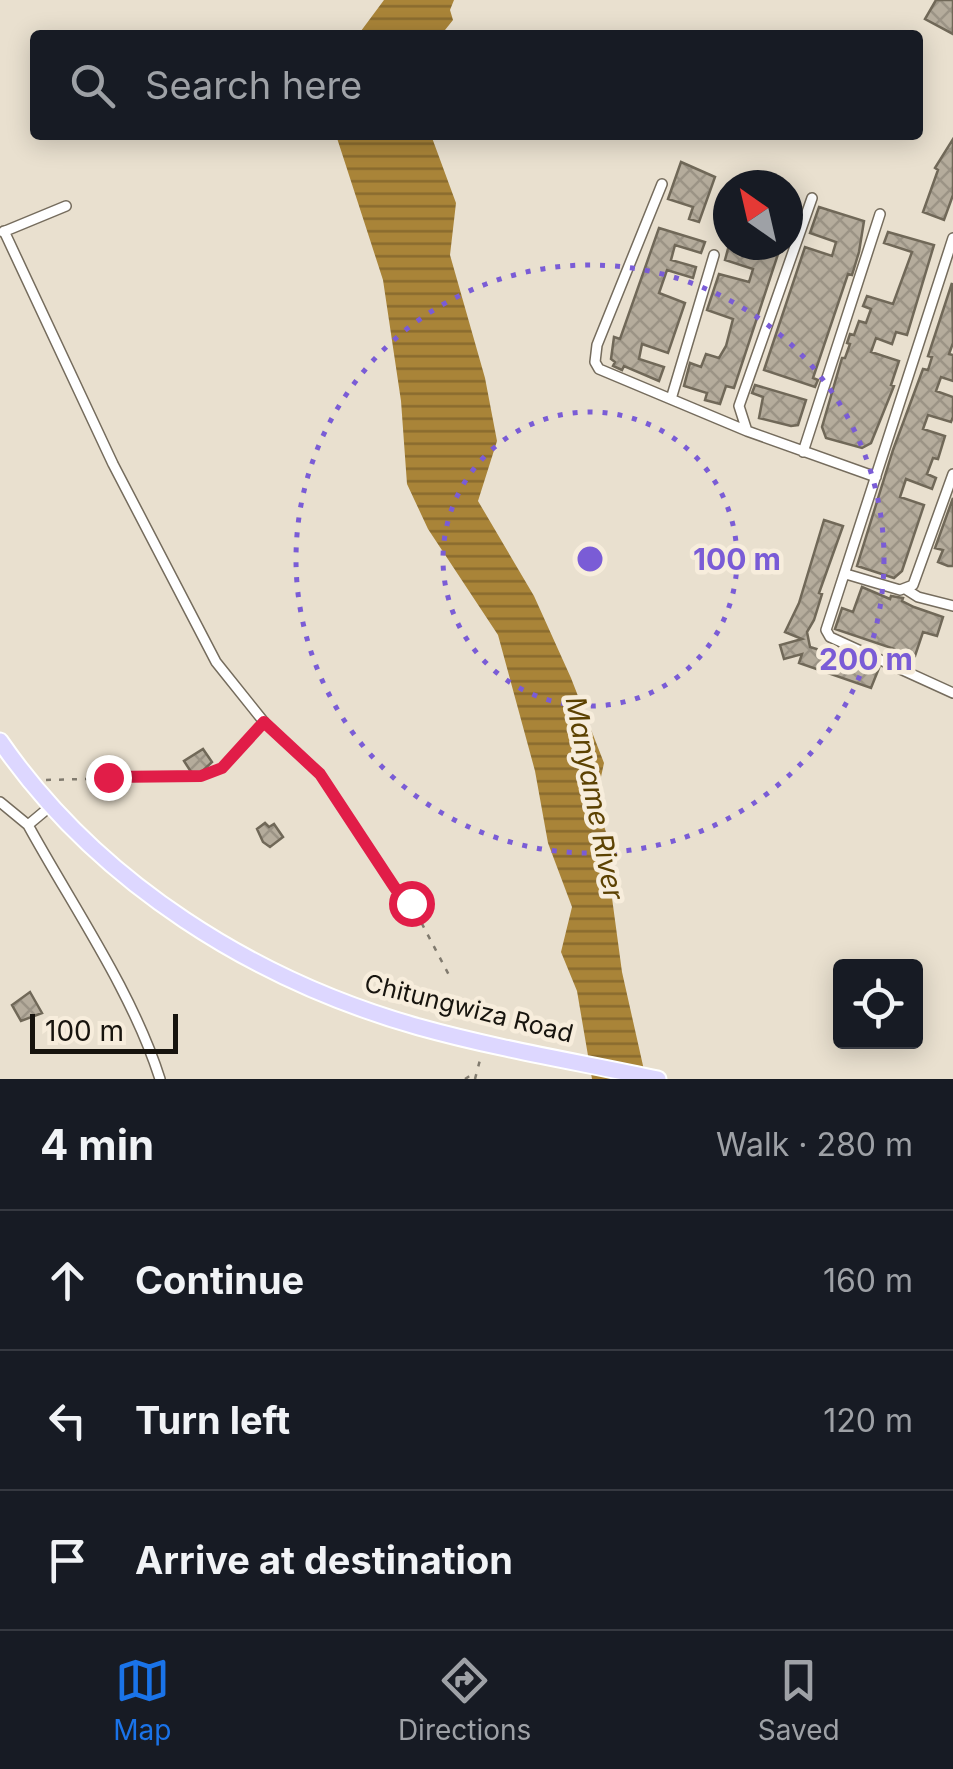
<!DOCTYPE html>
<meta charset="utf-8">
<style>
body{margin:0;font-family:Inter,sans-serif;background:#242831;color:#f1f3f6}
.controls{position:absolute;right:30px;bottom:30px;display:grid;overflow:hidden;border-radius:10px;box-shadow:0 5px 25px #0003}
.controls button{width:90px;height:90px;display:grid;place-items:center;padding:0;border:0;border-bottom:2px solid #363941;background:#171b24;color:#f1f3f6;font:50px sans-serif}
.compass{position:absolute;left:713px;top:170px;width:90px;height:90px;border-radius:50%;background:#171b24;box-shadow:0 5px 25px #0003;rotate:326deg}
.scale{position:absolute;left:30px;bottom:25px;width:148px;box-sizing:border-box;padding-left:10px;border:5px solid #17140e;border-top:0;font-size:28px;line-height:35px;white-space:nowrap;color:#17140e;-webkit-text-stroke:8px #f7eddc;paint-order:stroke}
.stop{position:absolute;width:30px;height:30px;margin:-22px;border:8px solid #e11d48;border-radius:50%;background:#fff}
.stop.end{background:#e11d48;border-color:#fff;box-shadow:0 2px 10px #0008}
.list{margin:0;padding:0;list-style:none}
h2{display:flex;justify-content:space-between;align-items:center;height:130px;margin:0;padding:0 40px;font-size:42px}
h2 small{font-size:32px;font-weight:400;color:#9ea1a6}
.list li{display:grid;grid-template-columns:65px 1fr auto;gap:30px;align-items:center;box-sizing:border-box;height:140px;padding:0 40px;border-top:2px solid #363941}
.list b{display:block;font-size:38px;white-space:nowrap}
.list em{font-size:32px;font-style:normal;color:#9ea1a6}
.icon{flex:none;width:55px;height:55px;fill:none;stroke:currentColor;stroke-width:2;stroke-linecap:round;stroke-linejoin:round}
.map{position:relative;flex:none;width:953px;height:1079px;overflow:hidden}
.search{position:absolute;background:#171b24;box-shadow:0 5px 25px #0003;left:30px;right:30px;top:30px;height:110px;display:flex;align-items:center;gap:25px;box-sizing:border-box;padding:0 35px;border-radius:10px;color:#9ea1a6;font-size:38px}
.sheet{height:550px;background:#171b24}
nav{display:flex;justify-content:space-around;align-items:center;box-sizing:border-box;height:140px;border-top:2px solid #363941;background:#171b24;font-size:28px;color:#9ea1a6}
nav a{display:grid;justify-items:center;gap:5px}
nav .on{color:#1a73e8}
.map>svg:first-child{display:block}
</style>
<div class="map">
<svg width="953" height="1079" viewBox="0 0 953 1079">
<defs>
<pattern id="water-rules" width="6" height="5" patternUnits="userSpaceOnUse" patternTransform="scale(2.5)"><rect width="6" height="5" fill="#a98438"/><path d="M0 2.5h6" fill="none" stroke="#896b2e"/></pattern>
<pattern id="building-cross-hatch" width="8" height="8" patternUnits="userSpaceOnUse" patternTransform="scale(2.5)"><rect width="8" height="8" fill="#b5ac9c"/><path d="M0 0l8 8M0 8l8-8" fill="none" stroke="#9b9385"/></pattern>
</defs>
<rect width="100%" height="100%" fill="#e9e0cf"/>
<path fill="url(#water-rules)" d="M384,0H454L450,10L453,20L441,35H358Z
M336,135H431L456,203L450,255L485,378L497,441L478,501L534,596L571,678L604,763L596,800L614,858L612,898L622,972L646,1079H592L577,991L561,952L572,907L548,843L535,771L498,635L428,529L407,484L401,401L383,280Z"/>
<path fill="url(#building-cross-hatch)" stroke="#706858" stroke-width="2.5" d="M936,0H953V34L925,19Z
M953,139V195L944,220L923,212L938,170L935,168Z
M681,162L715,177L699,222L689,219L693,207L668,199Z
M819,207L864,221L859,252L852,275L848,274L813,378L818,380L815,387L764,370L805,247L832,256L836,242L810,233Z
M659,228L705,242L701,253L675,245L671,260L696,267L693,278L667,270L659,293L685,303L668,353L642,344L639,359L664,367L659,381L624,366L622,370L613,366L615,362L611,359L614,337L620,339Z
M888,232L934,245L907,335L896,332L892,344L876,338L871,352L899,361L891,385L894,386L871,443L862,448L826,438L822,427L842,358H845L850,344L847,343L850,334L854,335L859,321L866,323L871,309L863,306L867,296L893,304L912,252L884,243Z
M729,245H781L734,388L726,386L720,404L705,400L707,393L684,386L690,363L701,367L706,354L719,358L726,346L733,319L707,310L719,274L749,282L753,269L725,260Z
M952,283L953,343L949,354L953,355V381L941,377L936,391L953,397V417L951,422L928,415L923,429L945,436L938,459L933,458L927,474L936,478L932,489L906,479L900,497L924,505L902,571L894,578L857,566L893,450L923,369L928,370L932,357L928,356Z
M755,385L806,400L798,425L791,426L759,418L763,397L752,393Z
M953,498V566H948L938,562L943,550L935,548Z
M824,520L843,526L819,593L822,594L814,620L807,632L810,647L879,668L871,688L799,663L802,654L784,659L780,645L802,639L785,632L799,603Z
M862,587L890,599L891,596L903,598L902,601L914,607L943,617L937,636L923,632L915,656L835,629L842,608L853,612Z
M203,749L212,762L195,778L184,761Z
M265,823L269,827L274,824L283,837L270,847L263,842L257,829Z
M30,992L42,1013L21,1021L12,1005Z"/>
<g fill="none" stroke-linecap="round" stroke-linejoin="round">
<defs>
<path id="minor" d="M662,184L597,345L595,362L599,369L747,431L876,477
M4,231L113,464L216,662L264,722
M3,232L66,206
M953,238L826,630L830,637L953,693
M671,399L714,255
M747,431L739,406L812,198
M803,452L880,214
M846,574L900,590L913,585L953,474
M907,590L918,597L953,606
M0,802L28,825L52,805
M28,825C73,907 132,991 160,1079"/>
<path id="primary" d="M0,741C98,883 255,981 419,1027C498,1049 578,1062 658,1079"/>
</defs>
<use href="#minor" stroke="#756c5d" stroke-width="12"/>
<use href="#primary" stroke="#fff" stroke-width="19"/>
<path stroke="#807a6e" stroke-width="2.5" stroke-dasharray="5 8" stroke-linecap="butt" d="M272,729L320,774L395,888L411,903L450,977
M46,780L201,776L222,768L259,727
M465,1079L476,1072
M475,1079L481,1056"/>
<use href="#minor" stroke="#fff" stroke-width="9"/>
<use href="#primary" stroke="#ddd7ff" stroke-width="15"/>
</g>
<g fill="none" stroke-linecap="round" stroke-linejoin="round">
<path stroke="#e11d48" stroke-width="12" d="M108,777L201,776L222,768L264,722L320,774L395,888L411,903"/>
</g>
<g fill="none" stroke="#7a5cd6" stroke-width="5" stroke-dasharray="5 10">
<circle cx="590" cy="559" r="147"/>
<circle cx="590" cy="559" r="294"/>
</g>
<g text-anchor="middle" stroke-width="9" stroke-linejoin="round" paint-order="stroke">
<g font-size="25" fill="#17140e" stroke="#f7eddc">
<text transform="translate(469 1008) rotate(14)" y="9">Chitungwiza Road</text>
</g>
<g font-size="28" font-style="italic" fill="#5c4202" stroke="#f7eddc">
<text transform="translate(595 798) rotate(79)" y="10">Manyame River</text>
</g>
</g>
<circle cx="590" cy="559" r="15" fill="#7a5cd6" stroke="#f7eddc" stroke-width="5"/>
<g font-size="30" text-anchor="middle" font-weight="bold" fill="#7a5cd6" stroke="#f7eddc" stroke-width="9" stroke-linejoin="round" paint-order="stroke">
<text x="737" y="570">100 m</text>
<text x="866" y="670">200 m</text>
</g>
</svg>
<div class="controls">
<button><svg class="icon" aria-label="locate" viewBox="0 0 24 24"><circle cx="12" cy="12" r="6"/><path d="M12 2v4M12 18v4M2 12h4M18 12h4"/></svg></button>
</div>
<svg class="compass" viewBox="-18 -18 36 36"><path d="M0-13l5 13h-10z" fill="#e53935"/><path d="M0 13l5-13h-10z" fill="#9ea1a6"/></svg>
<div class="scale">100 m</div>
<div class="stop" style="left:411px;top:903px"></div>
<div class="stop end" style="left:108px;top:777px"></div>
<div class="search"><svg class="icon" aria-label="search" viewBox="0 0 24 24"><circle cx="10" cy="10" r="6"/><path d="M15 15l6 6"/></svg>Search here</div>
</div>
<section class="sheet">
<h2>4 min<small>Walk · 280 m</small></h2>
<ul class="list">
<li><svg class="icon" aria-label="ahead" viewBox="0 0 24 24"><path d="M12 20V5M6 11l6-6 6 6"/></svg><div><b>Continue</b></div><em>160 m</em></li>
<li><svg class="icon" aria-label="left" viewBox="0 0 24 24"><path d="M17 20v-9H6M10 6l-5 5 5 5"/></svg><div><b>Turn left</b></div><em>120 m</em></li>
<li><svg class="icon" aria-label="arrive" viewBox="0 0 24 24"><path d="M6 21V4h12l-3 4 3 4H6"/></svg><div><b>Arrive at destination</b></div></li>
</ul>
</section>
<nav>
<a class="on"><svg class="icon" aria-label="map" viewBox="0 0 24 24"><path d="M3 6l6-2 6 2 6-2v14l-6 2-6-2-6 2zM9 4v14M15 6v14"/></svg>Map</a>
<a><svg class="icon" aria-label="directions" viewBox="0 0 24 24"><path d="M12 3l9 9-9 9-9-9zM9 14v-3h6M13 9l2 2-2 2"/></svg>Directions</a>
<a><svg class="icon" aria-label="saved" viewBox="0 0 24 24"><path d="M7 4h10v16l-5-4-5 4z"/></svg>Saved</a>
</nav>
